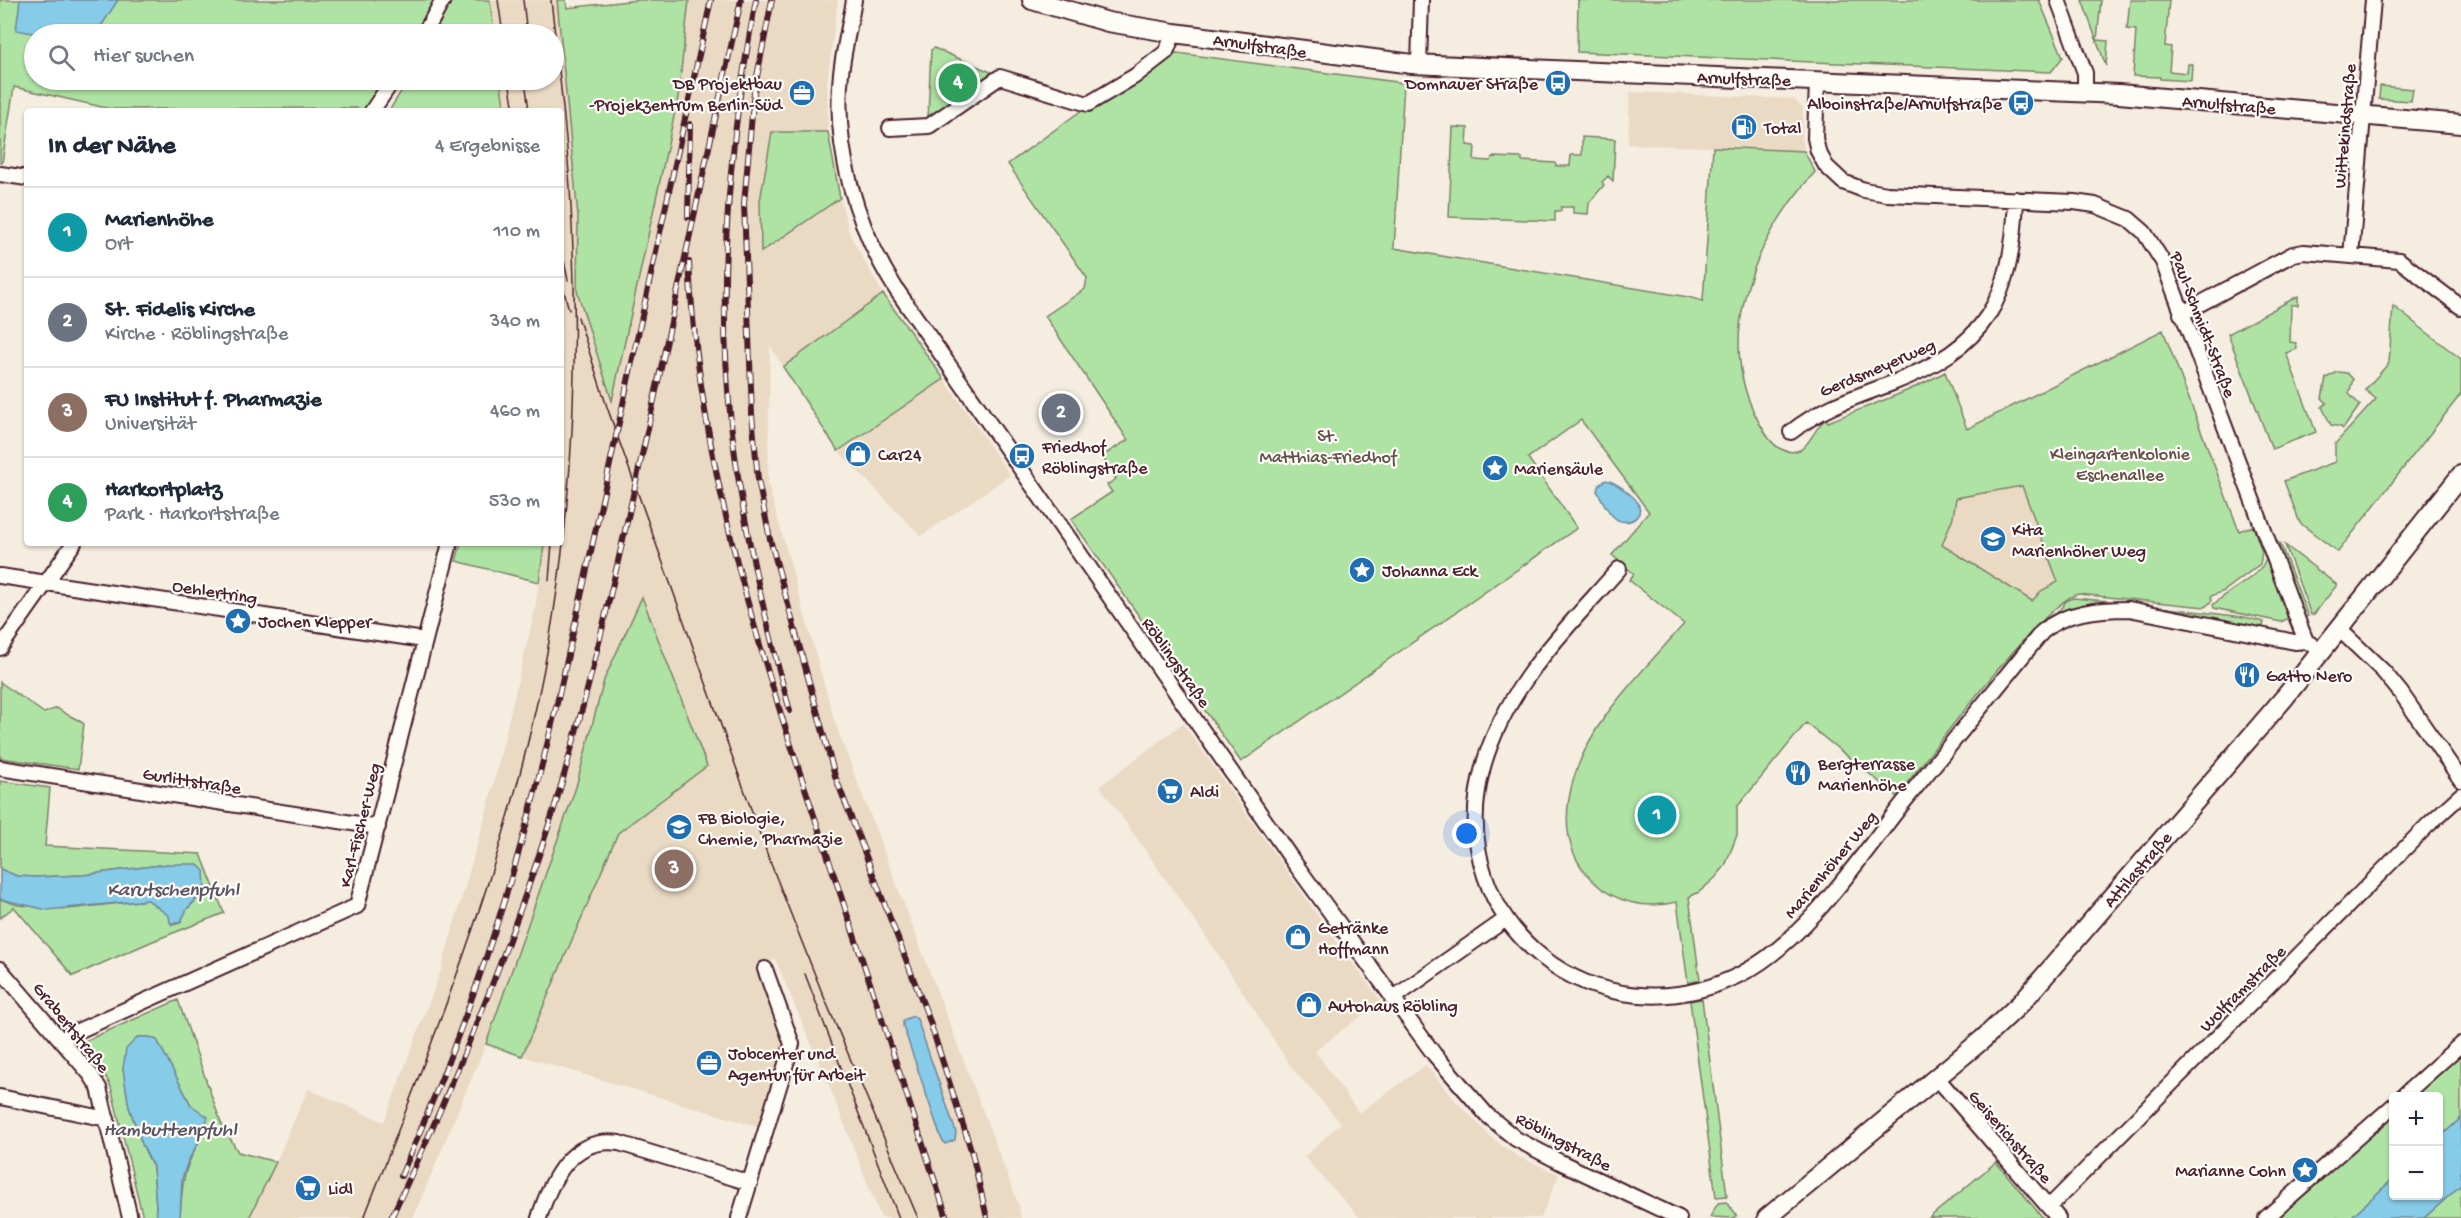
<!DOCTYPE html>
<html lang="de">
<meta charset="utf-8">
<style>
body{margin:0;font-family:"Gochi Hand",sans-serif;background:#f6f6f7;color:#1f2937}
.controls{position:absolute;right:18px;bottom:18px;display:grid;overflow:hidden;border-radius:6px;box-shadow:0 2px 4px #0004}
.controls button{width:54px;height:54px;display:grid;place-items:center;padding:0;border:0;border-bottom:2px solid #e0e1e3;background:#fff;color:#1f2937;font:30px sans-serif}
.you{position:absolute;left:1467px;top:834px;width:21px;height:21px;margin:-15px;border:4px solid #fff;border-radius:50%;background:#1a73e8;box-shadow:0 0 0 9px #1a73e833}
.badge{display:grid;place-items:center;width:39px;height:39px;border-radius:50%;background:#d93025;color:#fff;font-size:20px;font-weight:700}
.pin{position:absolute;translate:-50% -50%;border:3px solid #fff;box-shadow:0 2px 6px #0006}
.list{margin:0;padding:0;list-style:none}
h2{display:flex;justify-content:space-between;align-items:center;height:78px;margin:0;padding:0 24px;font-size:26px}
h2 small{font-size:20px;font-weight:400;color:#747a83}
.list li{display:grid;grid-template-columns:39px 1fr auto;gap:18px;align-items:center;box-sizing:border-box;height:90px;padding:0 24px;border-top:2px solid #e0e1e3}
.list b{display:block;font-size:22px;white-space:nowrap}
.list p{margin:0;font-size:20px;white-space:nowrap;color:#747a83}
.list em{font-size:20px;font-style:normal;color:#747a83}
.icon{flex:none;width:33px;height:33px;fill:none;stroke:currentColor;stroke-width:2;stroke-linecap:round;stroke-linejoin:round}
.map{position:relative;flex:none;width:2461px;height:1218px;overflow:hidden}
.search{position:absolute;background:#fff;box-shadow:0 2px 4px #0004;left:24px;top:24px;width:540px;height:66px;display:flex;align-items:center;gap:15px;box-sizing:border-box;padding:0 21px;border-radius:33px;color:#747a83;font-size:22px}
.panel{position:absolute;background:#fff;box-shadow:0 2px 4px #0004;left:24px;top:108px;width:540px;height:438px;border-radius:6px}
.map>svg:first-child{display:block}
</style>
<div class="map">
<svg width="2461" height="1218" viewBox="0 0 2461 1218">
<rect width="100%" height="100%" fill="#f4ede0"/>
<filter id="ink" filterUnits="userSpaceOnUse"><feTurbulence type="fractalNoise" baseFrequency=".0167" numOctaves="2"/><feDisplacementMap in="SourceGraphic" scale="12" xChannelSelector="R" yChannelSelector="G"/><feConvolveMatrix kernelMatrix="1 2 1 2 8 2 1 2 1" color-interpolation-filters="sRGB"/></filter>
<g filter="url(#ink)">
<path fill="#eadac4" d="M490,0H557L578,216L577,291L612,400L678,98L689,0H838L827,83L828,132L772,133L761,252L840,198L850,235L883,294L783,367L770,345L768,484L835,723L1019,1206L1021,1218H881L830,1088L775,959L761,965L786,1038L787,1085L772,1131L522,1056L618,833L707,766L604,680L576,787L486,1044L413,1218H249L276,1162L308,1089L384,1122L441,970L489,803L535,609L544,545L542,543H561V111H505L500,80H554V34H494Z
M1630,92L1794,99L1803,108L1802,138L1804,151L1628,144Z
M944,379L1010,475L921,536L838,451Z
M2022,485L2058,582L2042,591L2032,602L1941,545L1953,517L1955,498Z
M1183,723L1325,926L1381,1001L1315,1051L1359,1113L1426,1065L1453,1098L1493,1139L1517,1156L1559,1174L1541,1218H1360L1304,1157L1341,1123L1292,1068L1214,948L1100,786Z"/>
<path fill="#afe3a4" stroke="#7c8168" stroke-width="1.5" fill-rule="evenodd" d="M0,0H439L418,34H34V80H385L363,111L357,108L111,109L14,87L2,163H0Z
M451,0H490L494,34H434Z
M557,0H566L567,8L637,0H689L678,98L612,401L577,291L578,216Z
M1578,0H2039L2063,57L2051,72L1577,52Z
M2082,0H2101L2097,40L2108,41L2106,66Z
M2130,0H2169L2165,46L2171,47L2169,71L2187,73L2188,64H2192L2191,81L2160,79V77L2133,76L2136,30L2127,29Z
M934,48L993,73L990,81L933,117H928L931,50Z
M1169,52L1404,83L1394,248L1688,297L1703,301L1713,147L1804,151L1815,172C1751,242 1709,347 1766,434C1773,446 1786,456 1800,450C1809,446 1815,427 1826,419L1828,422C1867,406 1908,393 1945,372L1967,429L2163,330L2239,531L2253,526L2262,552L2260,564L2224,591L2211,596L2212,601L2205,607L2078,594C2045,600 1925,761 1897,796L1806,723L1737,807V835L1725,866L1715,878L1699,892L1689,897L1700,980L1688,983L1677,902C1647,909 1616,904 1593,881C1545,835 1573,761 1606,715C1629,683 1658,654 1684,624L1629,580L1634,574L1612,555L1649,512L1581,420L1528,458L1577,528L1241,762L1071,519L1112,492L1107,485L1116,479L1102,456L1128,440L1045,316L1085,289L1087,278L1008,164L1086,107ZM2022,486L2058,582L2041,591L2032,601L1942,545L1953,517L1956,498Z
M408,80H500L505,111H389Z
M2380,86L2413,89L2411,101L2379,99Z
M1453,127L1468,128L1467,145L1475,146L1474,160L1491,161L1492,157L1522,158V161L1555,163L1556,166H1570L1571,155H1582V137L1615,139L1613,181L1608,176L1602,182L1604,185L1589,203L1588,214L1573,213V207H1561V211H1555V221L1449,217Z
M772,132H828L840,198L761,252L760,201Z
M883,294L944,379L838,451L783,367Z
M2298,296V305H2291L2290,342L2296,343L2297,349L2286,353L2316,432L2272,449L2228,334Z
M2393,306L2461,359V394L2338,552L2300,523L2284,481L2335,462V444L2376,399L2365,390L2389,363Z
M2337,372L2347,373L2353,379L2349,394L2360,405L2343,429L2341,427L2331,425L2322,407L2327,403L2322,398L2326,378Z
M461,543H542L544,545L539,582L456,561Z
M2280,543L2308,616L2303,618L2274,545Z
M2285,545L2337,585L2314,614L2311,615Z
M2266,559L2287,615V619L2281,622L2214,608L2213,605C2227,591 2260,577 2266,559Z
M642,597L707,766L618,833L522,1056L486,1044L576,787L604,680Z
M2073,598L2120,602V605L2058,612L2066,601Z
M2158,607L2244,617L2264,622L2262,630L2158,610Z
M0,682L44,713L57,708C65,715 75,717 84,724L78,769L0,758Z
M0,781L50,788L45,846L201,854L224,913L153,941L73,976L14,907L0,918V899L18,905L68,909L148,900L169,916L172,925L180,923L187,909L202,894L168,864L83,875L36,877L17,876L0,869Z
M1702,999L1727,1196L1716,1197L1690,1001Z
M178,1000L221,1123L238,1152L276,1162L249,1218H180C182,1183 183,1169 201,1138L191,1105L157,1040L149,1037H138L123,1069L129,1107L142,1144L153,1167L157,1218H143L111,1087L102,1069L82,1047V1043L85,1041Z
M2461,1051V1118L2439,1138L2438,1096H2410Z
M2393,1111V1179L2350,1218H2273Z
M1996,1162L2043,1218H1929Z
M2461,1185V1218H2424Z
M1726,1202L1737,1215L1734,1218L1710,1217L1718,1203Z"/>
<path fill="#86cbe7" stroke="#6e869c" stroke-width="1.5" d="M20,0H118L96,34H38L16,30Z
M1606,480C1615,482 1619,486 1626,491C1657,513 1627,529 1615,518C1606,511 1603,500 1597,491L1599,485Z
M168,864H197L204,871L205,890L187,909L180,923H170L169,916L148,900L47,910L0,899V869L17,876L36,877L83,875Z
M913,1016L917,1019L956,1132L955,1140L945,1144L941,1138L903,1026V1020Z
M138,1037H149L157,1040L191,1105L208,1117L201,1138L188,1161L182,1179L180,1218H157L153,1167L142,1144L129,1107L123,1069L126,1049Z
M2461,1118V1185L2424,1218H2350L2393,1179L2394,1196H2438L2439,1138Z"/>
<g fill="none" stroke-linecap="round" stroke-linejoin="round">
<defs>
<path id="minor" d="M854,0C850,24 844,49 841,73C833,148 856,226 896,289L1293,861L1434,1054L1487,1115L1516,1139L1560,1162L1679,1218
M2058,0L2085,73V93
M424,34L443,0
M1419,64L1421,0
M1817,81L1815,138L1818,151L1826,166L1843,182L1864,190L1887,194L2074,202L2095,205L2129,219L2144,232L2163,262L2298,621L2306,641L2312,645
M372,111L393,80
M890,128L929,126L1000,77L1088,104L1135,76L1166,52L1174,33
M0,174L27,178
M2351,256L2373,0
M2181,314L2293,254L2304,252L2399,260L2461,307
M1791,432C1823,407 1853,398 1890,384C1987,347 2012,300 2016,199
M1619,569C1566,629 1505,687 1483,767C1440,924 1597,1047 1741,974C1804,942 1859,859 1903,803C1949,746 1995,689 2042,632C2064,612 2099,609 2129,609L2295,642L2306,641
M0,576L424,640
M2339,629L2383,671L2401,693L2461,780
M0,648L74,543
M0,768L378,827
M0,969L90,1074L99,1088L130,1218
M1392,999L1506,919
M62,1041L69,1035L357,906L450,543
M1937,1078L2058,1218
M2403,1096L2461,1044
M0,1097L107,1119
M2049,1207L2428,825L2461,795
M539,1218C551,1179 572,1136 619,1143L750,1183
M739,1218L792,1044L765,969
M2266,1218L2394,1105"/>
<path id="major" d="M1032,0L1108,22L1174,33L1412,64L2119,94L2461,124
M1767,1218L1983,1039L2022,1002L2285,697L2461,475"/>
</defs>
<use href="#minor" stroke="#4a1f2b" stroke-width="18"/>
<use href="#major" stroke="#4a1f2b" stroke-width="22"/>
<use href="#minor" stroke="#fdfcf7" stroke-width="14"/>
<use href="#major" stroke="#fdfcf7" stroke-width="18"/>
<path stroke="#4a1f2b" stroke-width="1.5" d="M498,0L503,34
M523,0L527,34
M509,80L514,111
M525,80L529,111
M561,247L568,280
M561,280L569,310
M578,317L607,407L769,859L821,990L918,1218
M549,580L552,543
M805,974L899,1218
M364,1218C427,1056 493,894 532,725C573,550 581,367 570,188C566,125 558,62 551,0"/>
<defs>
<path id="rail" d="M756,0C729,139 716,282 731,423C742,522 764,616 790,711
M772,0L754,92L744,204L752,414L758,480L770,539L835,776L929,1019L972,1153L987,1218
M688,217L690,124
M689,262C699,478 768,678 836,881C874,993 910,1106 947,1218
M401,1176C441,1084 477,991 506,895C548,758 576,618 607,478C641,319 676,159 711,0
M391,1218C454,1085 510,949 554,809C591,687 618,562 646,437C678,291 709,146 741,0"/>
</defs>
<use href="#rail" stroke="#4a1f2b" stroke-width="6"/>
<use href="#rail" stroke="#fdfcf7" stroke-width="4" stroke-dasharray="11" stroke-linecap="butt"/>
</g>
</g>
<defs>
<symbol id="bus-disc" viewBox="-11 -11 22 22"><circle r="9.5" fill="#1f6fb2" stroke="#fdfcf7"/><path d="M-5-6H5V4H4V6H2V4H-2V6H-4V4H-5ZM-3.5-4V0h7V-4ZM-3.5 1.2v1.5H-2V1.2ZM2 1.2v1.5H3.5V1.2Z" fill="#fff"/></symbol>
<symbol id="office-disc" viewBox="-11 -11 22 22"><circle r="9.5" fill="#1f6fb2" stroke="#fdfcf7"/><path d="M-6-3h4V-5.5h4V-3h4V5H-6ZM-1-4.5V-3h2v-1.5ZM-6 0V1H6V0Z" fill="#fff"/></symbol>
<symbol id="fuel-disc" viewBox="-11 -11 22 22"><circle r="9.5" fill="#1f6fb2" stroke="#fdfcf7"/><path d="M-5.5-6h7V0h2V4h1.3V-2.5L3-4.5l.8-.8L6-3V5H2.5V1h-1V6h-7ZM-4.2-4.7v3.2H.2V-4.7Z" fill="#fff"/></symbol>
<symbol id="shop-disc" viewBox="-11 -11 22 22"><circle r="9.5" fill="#1f6fb2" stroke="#fdfcf7"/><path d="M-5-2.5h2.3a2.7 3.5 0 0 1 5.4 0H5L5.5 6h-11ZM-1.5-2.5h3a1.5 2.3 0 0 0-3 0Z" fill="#fff"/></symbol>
<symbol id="sight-disc" viewBox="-11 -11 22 22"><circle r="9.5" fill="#1f6fb2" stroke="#fdfcf7"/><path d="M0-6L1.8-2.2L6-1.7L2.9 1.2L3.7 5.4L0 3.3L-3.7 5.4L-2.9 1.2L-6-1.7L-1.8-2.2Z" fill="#fff"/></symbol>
<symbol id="school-disc" viewBox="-11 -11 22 22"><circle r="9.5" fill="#1f6fb2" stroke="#fdfcf7"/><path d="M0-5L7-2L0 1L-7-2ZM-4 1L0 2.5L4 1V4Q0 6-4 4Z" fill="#fff"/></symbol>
<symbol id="restaurant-disc" viewBox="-11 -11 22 22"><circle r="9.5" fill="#1f6fb2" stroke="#fdfcf7"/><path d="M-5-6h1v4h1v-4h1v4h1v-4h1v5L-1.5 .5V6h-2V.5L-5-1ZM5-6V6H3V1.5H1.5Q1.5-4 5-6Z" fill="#fff"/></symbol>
<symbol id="supermarket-disc" viewBox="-11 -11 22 22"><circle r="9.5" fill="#1f6fb2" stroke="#fdfcf7"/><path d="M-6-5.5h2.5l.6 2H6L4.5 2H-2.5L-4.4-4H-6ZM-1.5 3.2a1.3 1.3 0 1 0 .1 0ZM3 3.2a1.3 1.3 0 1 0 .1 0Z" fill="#fff"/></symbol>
<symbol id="university-disc" viewBox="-11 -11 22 22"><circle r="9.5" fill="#1f6fb2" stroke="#fdfcf7"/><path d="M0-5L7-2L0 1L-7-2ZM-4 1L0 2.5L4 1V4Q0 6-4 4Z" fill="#fff"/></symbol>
</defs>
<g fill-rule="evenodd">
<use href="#bus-disc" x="1543" y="68" width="30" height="30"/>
<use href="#office-disc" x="787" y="78" width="30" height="30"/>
<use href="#bus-disc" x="2006" y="88" width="30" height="30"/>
<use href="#fuel-disc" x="1729" y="112" width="30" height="30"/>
<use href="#shop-disc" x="843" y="439" width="30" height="30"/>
<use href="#bus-disc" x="1007" y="441" width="30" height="30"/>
<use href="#sight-disc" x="1480" y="453" width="30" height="30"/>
<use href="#school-disc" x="1978" y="524" width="30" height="30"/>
<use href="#sight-disc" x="1347" y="555" width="30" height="30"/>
<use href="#sight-disc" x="223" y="606" width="30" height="30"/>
<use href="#restaurant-disc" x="2232" y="660" width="30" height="30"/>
<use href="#restaurant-disc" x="1783" y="758" width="30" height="30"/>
<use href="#supermarket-disc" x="1155" y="776" width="30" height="30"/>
<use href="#university-disc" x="664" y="812" width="30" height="30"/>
<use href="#shop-disc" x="1283" y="922" width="30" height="30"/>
<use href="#shop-disc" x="1294" y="990" width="30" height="30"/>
<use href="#office-disc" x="694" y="1048" width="30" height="30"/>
<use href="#sight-disc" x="2290" y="1155" width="30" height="30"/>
<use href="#supermarket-disc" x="293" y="1173" width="30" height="30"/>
</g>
<g text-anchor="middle" stroke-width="4.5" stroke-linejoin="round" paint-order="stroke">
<g font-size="18" fill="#4a1f2b" stroke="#fdfcf7">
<text transform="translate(1260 45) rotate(8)" y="6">Arnulfstraße</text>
<text transform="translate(1744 78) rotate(2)" y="6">Arnulfstraße</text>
<text transform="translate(2229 104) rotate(5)" y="6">Arnulfstraße</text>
<text transform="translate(2344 126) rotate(-85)" y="6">Wittekindstraße</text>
<text transform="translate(2204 324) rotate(69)" y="6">Paul-Schmidt-Straße</text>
<text transform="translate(1877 367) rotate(-23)" y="6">Gerdsmeyerweg</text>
<text transform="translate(215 591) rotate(9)" y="6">Oehlertring</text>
<text transform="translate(1177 662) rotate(55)" y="6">Röblingstraße</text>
<text transform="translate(192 780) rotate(9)" y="6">Gurlittstraße</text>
<text transform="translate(359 825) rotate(-76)" y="6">Karl-Fischer-Weg</text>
<text transform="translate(1830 864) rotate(-50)" y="6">Marienhöher Weg</text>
<text transform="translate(2137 869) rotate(-49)" y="6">Attilastraße</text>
<text transform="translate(2242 988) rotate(-45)" y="6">Wolframstraße</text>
<text transform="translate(72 1027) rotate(51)" y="6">Grabertstraße</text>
<text transform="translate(2011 1136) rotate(49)" y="6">Geiserichstraße</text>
<text transform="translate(1564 1141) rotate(28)" y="6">Röblingstraße</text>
</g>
<g font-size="18" fill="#4a1f2b" stroke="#fdfcf7" text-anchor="start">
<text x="782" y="89" text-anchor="end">DB Projektbau<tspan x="782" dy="21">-Projekzentrum Berlin-Süd</tspan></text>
<text x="1538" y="89" text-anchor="end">Domnauer Straße</text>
<text x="2002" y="109" text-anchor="end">Alboinstraße/Arnulfstraße</text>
<text x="1764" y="133">Total</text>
<text x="1042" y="452">Friedhof<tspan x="1042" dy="21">Röblingstraße</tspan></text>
<text x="878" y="460">Car24</text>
<text x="1514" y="474">Mariensäule</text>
<text x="2012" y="535">Kita<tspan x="2012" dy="21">Marienhöher Weg</tspan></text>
<text x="1382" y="576">Johanna Eck</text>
<text x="258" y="627">Jochen Klepper</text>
<text x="2266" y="681">Gatto Nero</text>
<text x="1818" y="769">Bergterrasse<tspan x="1818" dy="21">Marienhöhe</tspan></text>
<text x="1190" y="797">Aldi</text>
<text x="698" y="823">FB Biologie,<tspan x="698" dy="21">Chemie, Pharmazie</tspan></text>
<text x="1318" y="933">Getränke<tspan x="1318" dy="21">Hoffmann</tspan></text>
<text x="1328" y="1011">Autohaus Röbling</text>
<text x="728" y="1059">Jobcenter und<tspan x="728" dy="21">Agentur für Arbeit</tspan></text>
<text x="2286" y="1176" text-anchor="end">Marianne Cohn</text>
<text x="328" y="1194">Lidl</text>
</g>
<g font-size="18" fill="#635049" stroke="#fdfcf7">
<text x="1328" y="441">St.<tspan x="1328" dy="21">Matthias-Friedhof</tspan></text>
<text x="2120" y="459">Kleingartenkolonie<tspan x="2120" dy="21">Eschenallee</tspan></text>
</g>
<g font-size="20" font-style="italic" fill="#5c5363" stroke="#fdfcf7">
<text x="173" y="895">Karutschenpfuhl</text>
<text x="170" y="1135">Hambuttenpfuhl</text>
</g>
</g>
</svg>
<div class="controls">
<button>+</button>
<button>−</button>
</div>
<div class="you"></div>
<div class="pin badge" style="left:1657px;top:815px;background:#0f9aa8">1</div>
<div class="pin badge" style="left:1061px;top:413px;background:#6b7280">2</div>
<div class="pin badge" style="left:674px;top:869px;background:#8d6e63">3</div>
<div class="pin badge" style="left:958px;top:83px;background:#2e9e5b">4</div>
<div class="search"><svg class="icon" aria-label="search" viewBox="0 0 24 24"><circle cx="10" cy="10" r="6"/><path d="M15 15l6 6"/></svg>Hier suchen</div>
<section class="panel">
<h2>In der Nähe<small>4 Ergebnisse</small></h2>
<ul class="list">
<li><span class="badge" style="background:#0f9aa8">1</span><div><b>Marienhöhe</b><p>Ort</p></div><em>110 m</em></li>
<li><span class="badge" style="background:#6b7280">2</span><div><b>St. Fidelis Kirche</b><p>Kirche · Röblingstraße</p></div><em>340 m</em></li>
<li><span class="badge" style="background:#8d6e63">3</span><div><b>FU Institut f. Pharmazie</b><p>Universität</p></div><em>460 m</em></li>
<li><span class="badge" style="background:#2e9e5b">4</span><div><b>Harkortplatz</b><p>Park · Harkortstraße</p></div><em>530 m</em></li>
</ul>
</section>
</div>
